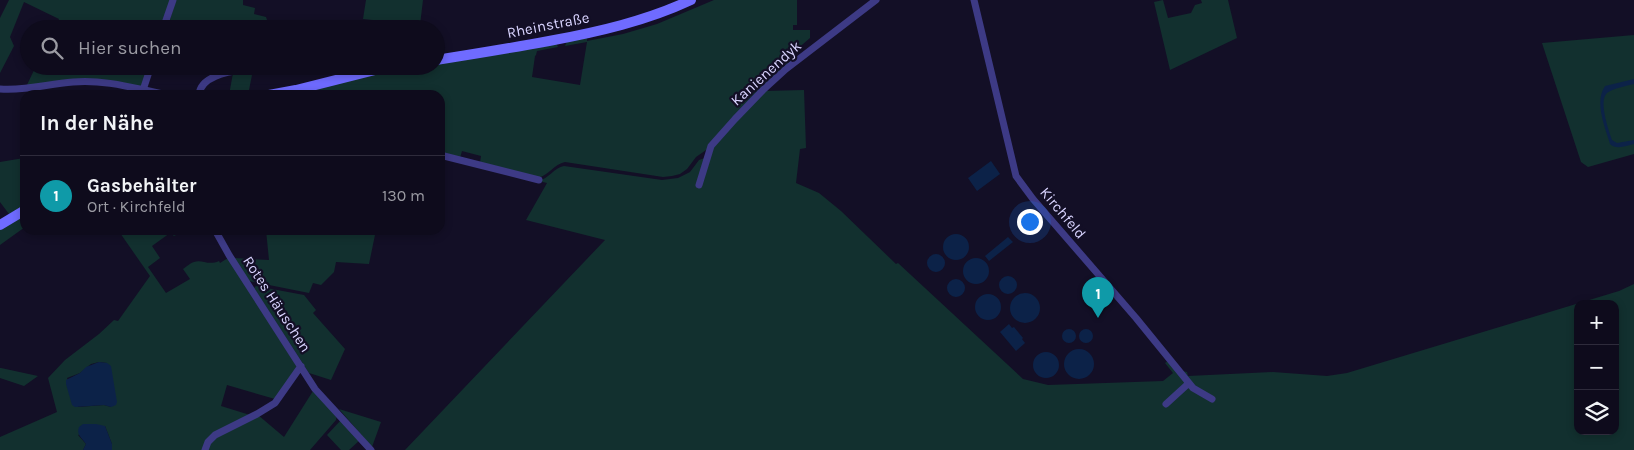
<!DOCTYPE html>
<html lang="de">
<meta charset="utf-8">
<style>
body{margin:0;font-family:Karla,sans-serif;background:#171425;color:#f1f3f6}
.controls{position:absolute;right:15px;bottom:15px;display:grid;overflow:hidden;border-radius:10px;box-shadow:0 2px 8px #0003}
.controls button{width:45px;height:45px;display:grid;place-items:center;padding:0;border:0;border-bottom:1px solid #2e2b3b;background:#0e0b1c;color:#f1f3f6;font:25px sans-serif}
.you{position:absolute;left:1029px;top:221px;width:18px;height:18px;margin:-12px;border:4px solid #fff;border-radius:50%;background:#1a73e8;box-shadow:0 0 0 8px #1a73e833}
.badge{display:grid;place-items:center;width:32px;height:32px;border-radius:50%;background:#ea580c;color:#fff;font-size:16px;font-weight:700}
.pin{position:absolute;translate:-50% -41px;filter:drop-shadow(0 1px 2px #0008)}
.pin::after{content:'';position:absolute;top:26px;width:18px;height:15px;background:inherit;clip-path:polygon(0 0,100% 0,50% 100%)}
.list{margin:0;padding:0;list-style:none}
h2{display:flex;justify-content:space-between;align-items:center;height:65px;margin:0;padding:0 20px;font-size:21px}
h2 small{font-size:16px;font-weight:400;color:#9b9ba3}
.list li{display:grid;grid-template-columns:32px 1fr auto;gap:15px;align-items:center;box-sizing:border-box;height:80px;padding:0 20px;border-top:1px solid #2e2b3b}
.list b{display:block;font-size:19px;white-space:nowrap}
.list p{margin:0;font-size:16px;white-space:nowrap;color:#9b9ba3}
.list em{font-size:16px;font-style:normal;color:#9b9ba3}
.icon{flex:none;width:28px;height:28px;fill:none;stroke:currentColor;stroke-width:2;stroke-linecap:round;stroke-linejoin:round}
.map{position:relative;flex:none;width:1634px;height:450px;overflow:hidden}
.search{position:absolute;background:#0e0b1c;box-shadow:0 2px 8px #0003;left:20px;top:20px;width:425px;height:55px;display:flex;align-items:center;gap:12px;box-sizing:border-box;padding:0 18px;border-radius:28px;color:#9b9ba3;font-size:19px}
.panel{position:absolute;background:#0e0b1c;box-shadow:0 2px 8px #0003;left:20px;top:90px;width:425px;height:145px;border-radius:15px}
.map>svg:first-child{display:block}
</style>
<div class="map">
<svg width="1634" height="450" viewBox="0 0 1634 450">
<rect width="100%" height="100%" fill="#130f26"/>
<path fill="#12302f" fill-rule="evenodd" d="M9,0H171L162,29H55L59,19L24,2L10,37L14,46L0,73V18Z
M176,0H243V5L255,8L254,14L266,17L270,29H167Z
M366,0H423L420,25L363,19Z
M714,0H797V25H793V30H810V38L789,56L792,61L709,148L696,157L687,169L680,174L672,176L663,177L565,162C554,164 549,175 538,178L480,163L481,156L462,151L460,158L440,154V95H304L307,90L392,69L411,66H436V62L556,43L558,47L537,51L536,55L535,56L532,77L580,85L587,42L565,46L567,41L587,37V41L623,34L657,24Z
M1163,0L1168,18L1191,13L1195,5L1202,3L1201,0H1228L1237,38L1170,70L1154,2Z
M1634,35V154L1588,167L1581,162L1542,43Z
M36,66H150L142,87L98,79L26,87Z
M244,72L252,75L248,95H229L233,73Z
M804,90L806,148L800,149L796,183L819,193L841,211L896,264L898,263L1023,379L1048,385L1163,381L1173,373L1165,363L1172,358L1182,371L1187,372L1188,376L1273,372L1327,376L1347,373L1619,291L1634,284V450H405L605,240L526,220L547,183L539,181C549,178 554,168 564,166L662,180L678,178L690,172L699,160L705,158L714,145L765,91ZM1578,304H1615V431H1578Z
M24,158L25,207L9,214L0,202V162Z
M25,213V227L0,245V230Z
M118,230H186L174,236L170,233L152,246L160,258L148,267L166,293L190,279L183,269C186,267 190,263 194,262C202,259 208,266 219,261L220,263L228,258L297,367L275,399L227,385L221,406L250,415L213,433L203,450H112V444L105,426L78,435L86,444L83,450H0V437L57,412L48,378L65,360L99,334L114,320L118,321L150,276ZM99,362L107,363L111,407L104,405L78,407L67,378L80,373L91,364Z
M266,230H376L369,264L336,262L334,272L321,285L313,283L309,293L249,281L234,258L269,260Z
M256,286L304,295L316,310L313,313L345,349L331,380L309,373L254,288Z
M0,368H1L38,376L24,386L0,378Z
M313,391L337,415L336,420L310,450H207L211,440L258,415L284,437Z
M339,409L381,422L372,447Z
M341,420L360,440L349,450H341L327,435Z"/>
<path fill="#0c2248" d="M1634,79V84C1626,86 1614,88 1607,93C1598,101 1609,131 1612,140L1617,143L1634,140V144C1626,146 1616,150 1610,144C1605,127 1594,102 1605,86Z
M991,161L1000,174L977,191L968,178Z
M943 247a13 13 0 1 1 26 0a13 13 0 1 1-26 0Z
M1008,237L1013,242L989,261L985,256Z
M927 263a9 9 0 1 1 18 0a9 9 0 1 1-18 0Z
M963 271a13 13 0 1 1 26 0a13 13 0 1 1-26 0Z
M999 285a9 9 0 1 1 18 0a9 9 0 1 1-18 0Z
M947 288a9 9 0 1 1 18 0a9 9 0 1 1-18 0Z
M1010 308a15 15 0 1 1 30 0a15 15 0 1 1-30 0Z
M975 307a13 13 0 1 1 26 0a13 13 0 1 1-26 0Z
M1009,324L1012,328L1014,327L1023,338L1022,339L1025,343L1016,351L1000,332Z
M1062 336a7 7 0 1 1 14 0a7 7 0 1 1-14 0Z
M1079 336a7 7 0 1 1 14 0a7 7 0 1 1-14 0Z
M1064 364a15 15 0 1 1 30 0a15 15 0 1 1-30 0Z
M1033 365a13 13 0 1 1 26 0a13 13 0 1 1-26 0Z
M99,362L107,363L111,366L117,402L116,405L111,407L104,405L75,407L72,405L66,384V380L80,373L86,367Z
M83,424H96L105,426L112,444V450H83L86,444C82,438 76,435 79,427Z"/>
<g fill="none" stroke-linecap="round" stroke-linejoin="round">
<path stroke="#3d3a85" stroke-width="7" d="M974,0L1016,176L1033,199L1136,318L1193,388L1212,399
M163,29L173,0
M0,89C27,91 47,84 73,82C105,79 137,89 168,95
M143,90L151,66
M199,95C200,74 235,71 251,68
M440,155L539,180
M699,185L711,146L735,119L763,90L786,69L876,0
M215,230L229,255L315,389L371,450
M1166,404L1189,383
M205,450L208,442L215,435L257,414L275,403L301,366"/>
<path stroke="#6f6bff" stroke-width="10" d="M436,60C474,54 511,48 549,41C598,32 646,21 691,0
M269,95L296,90L391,66
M0,225L25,210"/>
</g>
<g text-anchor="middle" stroke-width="4.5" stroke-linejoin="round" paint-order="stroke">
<g font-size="15" fill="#d9d4ff" stroke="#130f26">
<text transform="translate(548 25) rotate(-11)" y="5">Rheinstraße</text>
<text transform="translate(766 73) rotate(-42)" y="5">Kanienendyk</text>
<text transform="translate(1063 213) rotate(50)" y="5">Kirchfeld</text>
<text transform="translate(277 304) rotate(57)" y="5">Rotes Häuschen</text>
</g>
</g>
</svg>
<div class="controls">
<button>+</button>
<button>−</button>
<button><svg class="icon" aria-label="layers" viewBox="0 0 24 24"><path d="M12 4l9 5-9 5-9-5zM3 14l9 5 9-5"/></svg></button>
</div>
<div class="you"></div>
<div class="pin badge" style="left:1098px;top:318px;background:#0f9aa8">1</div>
<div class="search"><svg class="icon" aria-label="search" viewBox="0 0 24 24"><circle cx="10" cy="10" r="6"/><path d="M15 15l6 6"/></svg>Hier suchen</div>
<section class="panel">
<h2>In der Nähe<small></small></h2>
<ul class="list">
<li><span class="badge" style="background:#0f9aa8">1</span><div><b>Gasbehälter</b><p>Ort · Kirchfeld</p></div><em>130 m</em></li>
</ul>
</section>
</div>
